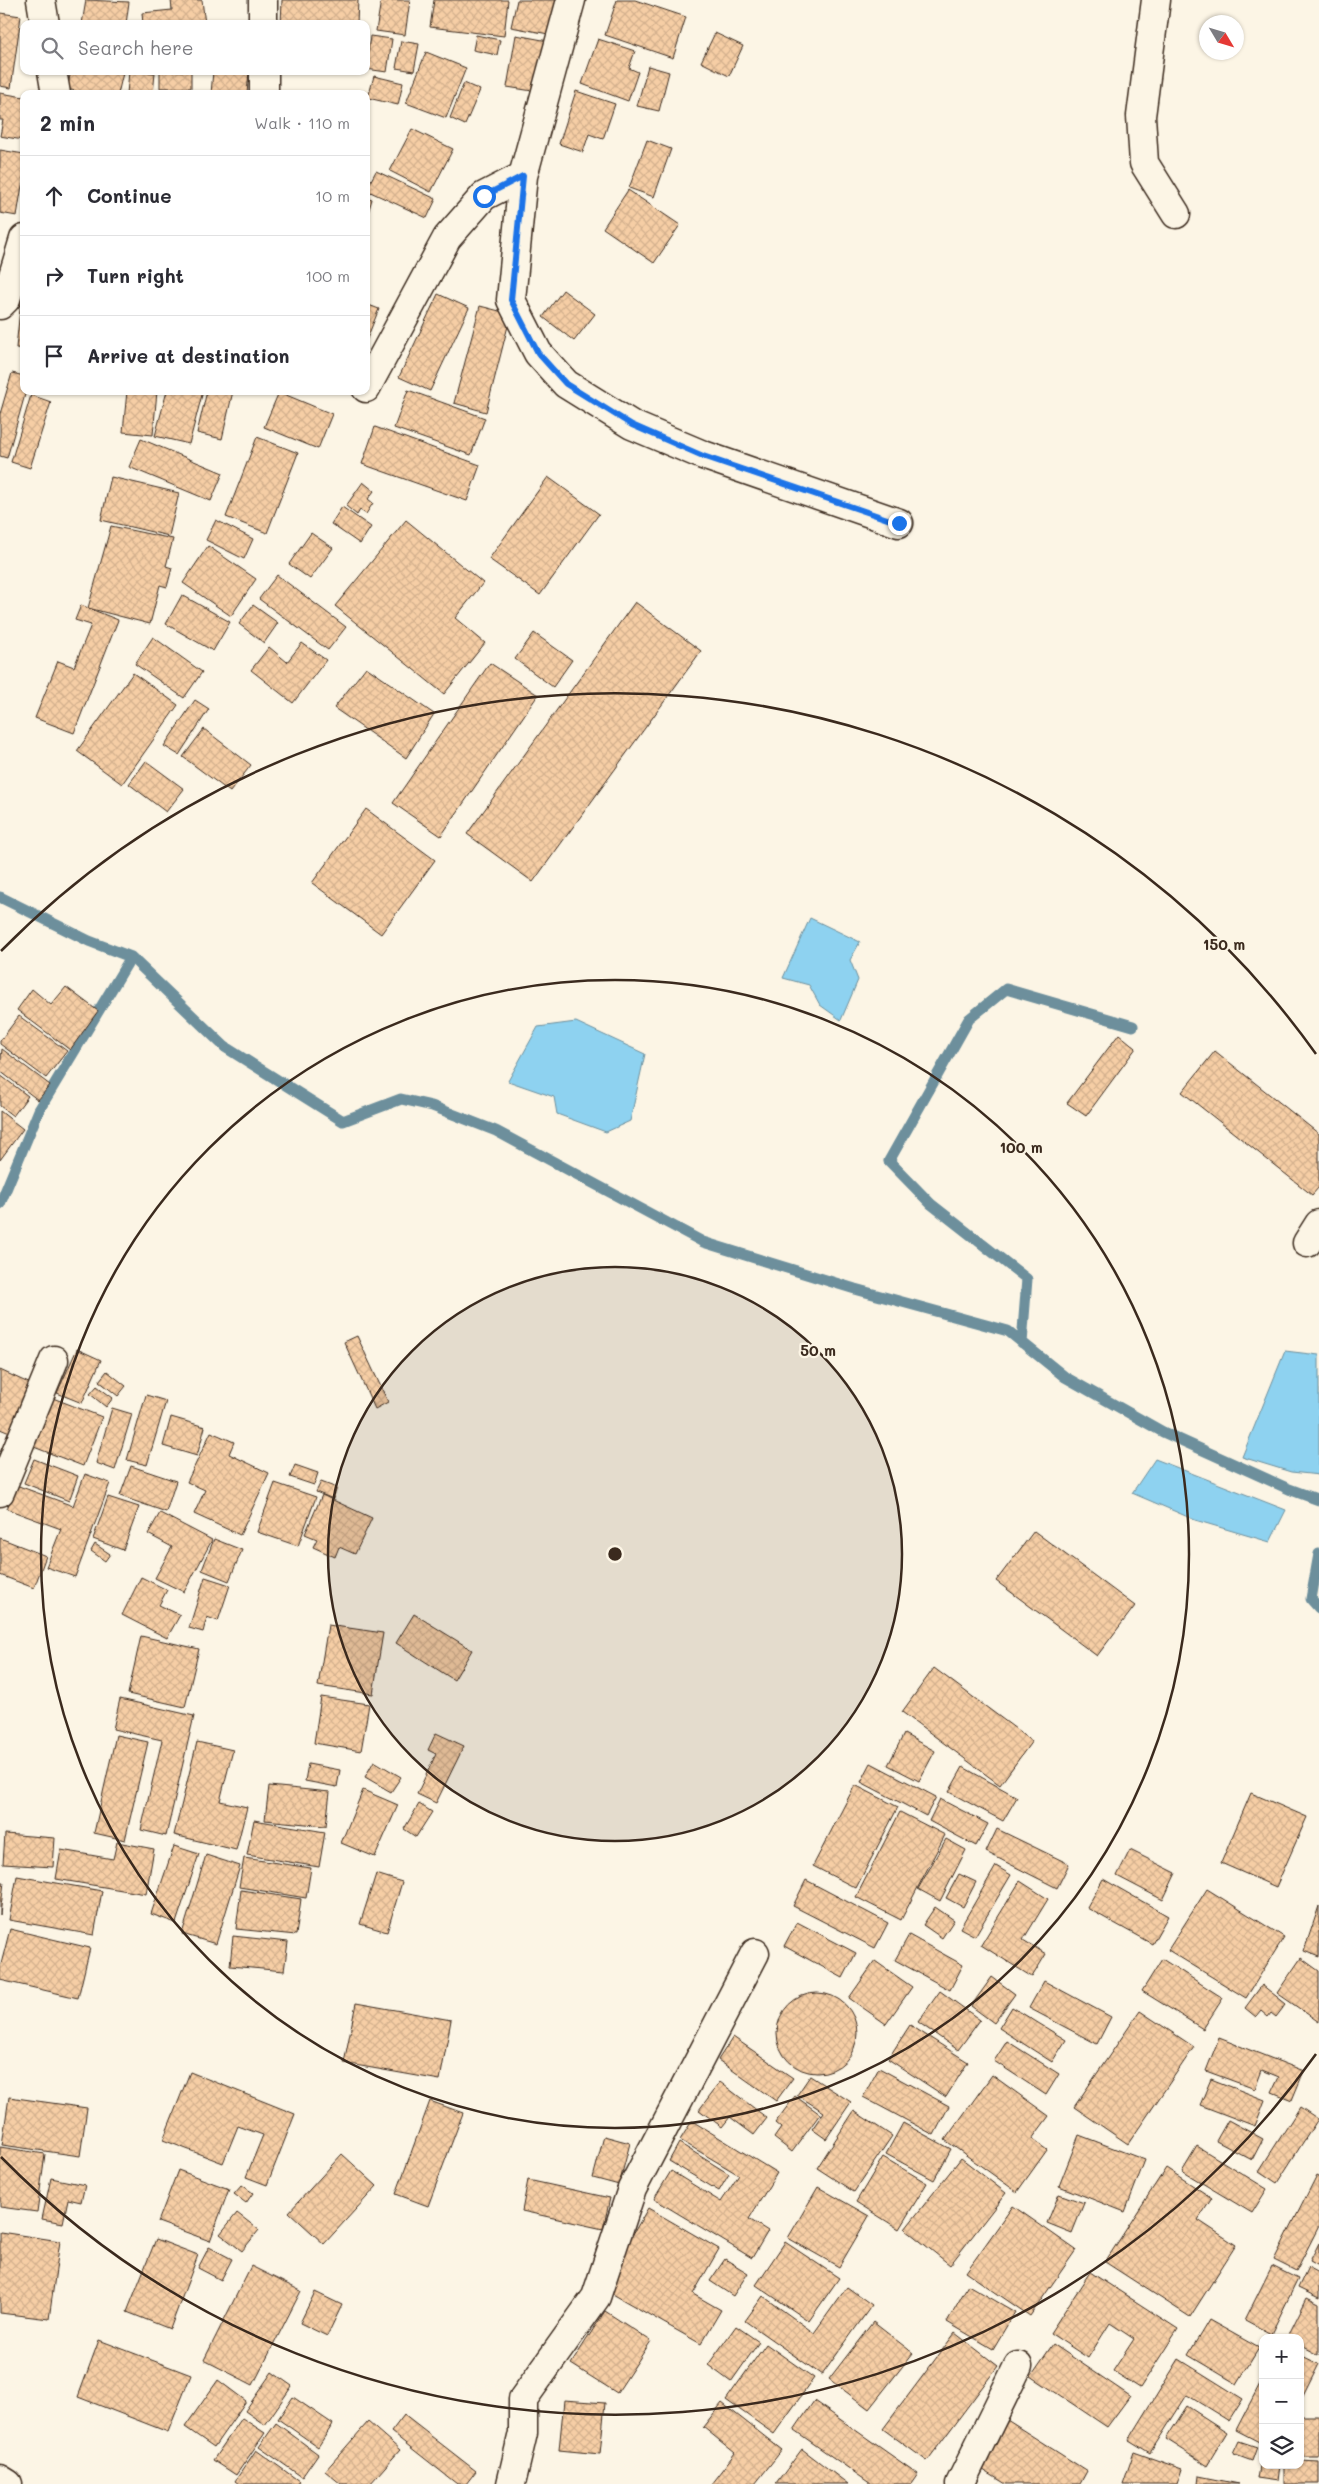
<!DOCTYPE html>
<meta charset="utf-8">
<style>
body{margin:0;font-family:Mali,sans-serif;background:#f7f7f7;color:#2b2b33}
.controls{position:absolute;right:15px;bottom:15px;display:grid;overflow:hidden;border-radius:10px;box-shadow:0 1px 4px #0004}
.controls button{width:45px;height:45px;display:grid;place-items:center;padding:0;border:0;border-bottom:1px solid #e1e1e2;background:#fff;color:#2b2b33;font:25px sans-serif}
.compass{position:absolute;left:1199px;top:15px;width:45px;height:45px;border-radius:50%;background:#fff;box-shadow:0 1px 4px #0004;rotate:128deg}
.stop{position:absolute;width:15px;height:15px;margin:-11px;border:4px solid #1a73e8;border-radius:50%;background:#fff}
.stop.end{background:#1a73e8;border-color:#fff;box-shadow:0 1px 5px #0008}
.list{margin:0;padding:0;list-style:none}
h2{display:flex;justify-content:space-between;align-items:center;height:65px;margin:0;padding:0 20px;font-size:21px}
h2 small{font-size:16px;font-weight:400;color:#7c7c81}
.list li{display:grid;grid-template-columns:32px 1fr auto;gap:15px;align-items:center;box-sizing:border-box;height:80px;padding:0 20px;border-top:1px solid #e1e1e2}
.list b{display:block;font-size:19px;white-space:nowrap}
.list em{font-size:16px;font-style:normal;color:#7c7c81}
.icon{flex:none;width:28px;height:28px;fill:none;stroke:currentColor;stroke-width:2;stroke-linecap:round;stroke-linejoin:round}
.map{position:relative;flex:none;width:1319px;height:2484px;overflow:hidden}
.search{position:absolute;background:#fff;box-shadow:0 1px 4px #0004;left:20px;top:20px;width:350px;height:55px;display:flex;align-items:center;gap:12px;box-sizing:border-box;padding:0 18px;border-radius:10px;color:#7c7c81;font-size:19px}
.panel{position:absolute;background:#fff;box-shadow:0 1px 4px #0004;left:20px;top:90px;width:350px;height:305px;border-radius:10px}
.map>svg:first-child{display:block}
</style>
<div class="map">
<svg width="1319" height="2484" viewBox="0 0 1319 2484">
<defs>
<pattern id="building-cross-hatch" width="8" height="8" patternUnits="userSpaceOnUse" patternTransform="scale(1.25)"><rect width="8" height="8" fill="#f6cea5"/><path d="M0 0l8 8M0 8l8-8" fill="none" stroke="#d4b18e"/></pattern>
</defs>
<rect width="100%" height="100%" fill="#fcf5e5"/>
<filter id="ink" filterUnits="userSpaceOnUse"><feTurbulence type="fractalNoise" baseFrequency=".02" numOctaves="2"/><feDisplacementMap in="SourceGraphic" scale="10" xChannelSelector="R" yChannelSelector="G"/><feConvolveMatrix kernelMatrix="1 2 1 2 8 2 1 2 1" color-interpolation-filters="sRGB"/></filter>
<g filter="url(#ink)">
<path fill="#8ed2f0" stroke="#6d8f9c" d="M810,918L860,942L850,960L858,980L841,1020L820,1005L809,985L783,978Z
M576,1022L645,1054L630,1121L606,1132L557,1114L554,1097L508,1081L538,1027Z
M1285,1351L1319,1355V1475L1291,1472L1242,1457Z
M1155,1459L1286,1510L1270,1542L1195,1520L1132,1493Z"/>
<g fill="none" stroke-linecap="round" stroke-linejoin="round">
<path stroke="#6d8f9c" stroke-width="11" d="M0,897L89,941L131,957L225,1047L343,1121L401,1099L432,1106L496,1131L703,1242L855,1289L1008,1331L1065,1377L1163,1432L1289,1489L1319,1500
M0,1204L39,1110L131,957
M1022,1343L1027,1279L931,1204L889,1161L969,1019L1006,989L1133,1026
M1319,1554L1311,1599L1319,1608"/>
</g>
<path fill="url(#building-cross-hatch)" stroke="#3b2a1e" d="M86,0L129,2L126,24H82Z
M171,0H202L205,24H143L142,13L172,10Z
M282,0H358L357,24H281Z
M381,0H410L405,35L376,31Z
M434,0H508L504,36L430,27Z
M517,0H562L554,35L511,27Z
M617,0H635L686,17L673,58L605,35Z
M0,13L21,16L11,88L0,86Z
M715,33L743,46L729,76L701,62Z
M476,35L500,40L497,55L473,50Z
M516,35L548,41L539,92L507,87Z
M370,36L392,39L387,72L366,69Z
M598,39L635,51L629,68L638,72L628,101L582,84Z
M401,41L419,44L414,71L396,68Z
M426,52L466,68L446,118L406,103Z
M648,66L669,72L659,111L637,106Z
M71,71L123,73L118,94H88L67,89Z
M129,71L155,73L153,94H127Z
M160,71H191V88H160Z
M213,71H249L247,94H211Z
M374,76L403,83L398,105L368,98Z
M464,83L480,90L465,125L450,118Z
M576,91L615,104L603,139L589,134L583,152L559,144Z
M0,93L24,97L23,140L0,136L3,120H0Z
M412,129L453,149L431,192L390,171Z
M647,140L671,149L654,197L629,188Z
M0,150L24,154V173L17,216L0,213Z
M376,171L436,199L427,218L366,190Z
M628,190L680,225L654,263L603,228Z
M366,197L372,199L366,220Z
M24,271V349L16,348Z
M563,290L595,314L574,341L543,317Z
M438,294L469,308L430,391L399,377Z
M366,304L379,309L366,341Z
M480,306L511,314L486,412L454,403Z
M12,373L24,376V391H26L7,458L0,456V414Z
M408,390L485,418L471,455L394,428Z
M127,391H157L153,435L123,432Z
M167,391H203L189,444L155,436Z
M207,391H233L222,439L197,433Z
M279,392L332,414L318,449L264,427Z
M31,395L51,402L30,468L11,462Z
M375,427L480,465L467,501L362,464Z
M257,437L298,453L267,533L226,517Z
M141,439L223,473L211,501L129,467Z
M111,477L179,493L169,536L101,520Z
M548,477L599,514L540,595L489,559Z
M363,482L374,491L368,499L373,503L366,514L360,510L357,515L346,506Z
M342,507L371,527L360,544L331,524Z
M216,520L253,539L244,559L206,540Z
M406,520L483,583L455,618L485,643L444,694L335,606Z
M111,526L173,539L166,566L172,568L167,587L160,585L150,624L88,608Z
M311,533L333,548L310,579L289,564Z
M208,546L256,579L231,616L183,583Z
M277,575L346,627L328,650L259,599Z
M182,595L230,622L213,651L166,624Z
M635,602L701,651L533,882L467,834Z
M81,605L118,620L74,733L35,718L58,661L74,667L91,625L75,620Z
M253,605L278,623L264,643L239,624Z
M534,633L572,660L553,687L515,659Z
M153,637L202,672L184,698L135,664Z
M302,643L326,660L293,703L251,670L269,647L287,662Z
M490,663L538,695L441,836L393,803Z
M366,667L434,714L406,758L334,708Z
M133,673L178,705L122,784L77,751Z
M195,700L209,709L179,755L164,746Z
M204,729L251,765L230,792L183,757Z
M146,761L184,789L166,812L129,784Z
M366,809L435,860L381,934L312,883Z
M66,987L98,1011L70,1050L17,1010L32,989L51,1005Z
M19,1016L67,1051L46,1078L0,1044V1041Z
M1119,1034L1136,1048L1086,1116L1067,1103Z
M2,1049L50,1085L38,1100L0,1071Z
M1215,1051L1319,1134V1187L1312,1195L1182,1092Z
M0,1075L28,1096L13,1116L0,1106Z
M0,1111L23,1129L0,1160Z
M357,1336L388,1402L375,1409L344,1342Z
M77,1349L101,1360L82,1403L57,1393Z
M0,1370L33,1385L12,1434L0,1429Z
M107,1371L126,1386L118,1396L99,1381Z
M97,1386L113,1398L106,1407L90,1394Z
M45,1395L102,1417L83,1466L26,1444Z
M146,1395L166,1401L147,1465L127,1460Z
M112,1408L132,1414L115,1470L96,1463Z
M171,1417L205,1427L197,1456L163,1446Z
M211,1432L234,1442L229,1454L269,1473L240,1535L194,1514L205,1490L187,1482Z
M34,1459L78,1476L69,1501L24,1483Z
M295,1465L318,1473L314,1485L290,1477Z
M131,1466L176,1481L166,1512L120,1496Z
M85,1474L110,1483L75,1577L46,1567L61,1529L7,1509L16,1485L73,1506Z
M321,1482L337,1488L333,1499L316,1492Z
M275,1483L316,1497L298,1546L257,1532Z
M322,1495L372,1518L355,1554L339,1547L335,1557L313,1547L317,1539L305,1534Z
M108,1497L139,1507L123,1550L93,1539Z
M160,1513L212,1540L184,1592L155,1578L172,1547L148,1534Z
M1034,1531L1135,1606L1097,1656L996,1581Z
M0,1538L46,1556L34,1588L0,1575Z
M214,1539L242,1550L229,1581L202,1570Z
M95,1544L110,1554L105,1561L91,1551Z
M141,1577L167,1590L159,1605L180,1615L167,1638L122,1615Z
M205,1577L230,1585L218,1621L207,1617L203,1632L189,1628Z
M414,1614L472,1650L454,1680L396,1643Z
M328,1625L383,1633L373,1694L318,1686Z
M141,1636L199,1649L185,1707L128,1694Z
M934,1668L1032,1741L1000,1785L902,1712Z
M321,1697L369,1704L361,1751L314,1743Z
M120,1699L194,1716L166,1836L141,1830L162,1740L113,1729Z
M436,1733L464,1746L436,1803L417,1794L436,1754L428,1750Z
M904,1734L935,1751L919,1781L888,1765Z
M116,1735L148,1742L125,1840L94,1833Z
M197,1742L233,1750L220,1801L247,1807L236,1850L174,1835Z
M374,1761L401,1777L391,1792L365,1777Z
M871,1763L936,1797L926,1816L861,1782Z
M308,1764L340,1770L337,1787L305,1781Z
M963,1767L1017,1797L1003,1821L949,1792Z
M855,1785L898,1807L856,1888L813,1866Z
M269,1786L330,1792L326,1826L265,1820Z
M363,1790L398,1805L375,1857L341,1843Z
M1251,1793L1307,1817L1276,1887L1221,1863Z
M940,1799L988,1824L976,1846L929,1821Z
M419,1804L432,1812L416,1837L404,1829Z
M900,1812L945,1835L901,1920L856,1897Z
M254,1820L325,1832L319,1867L247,1855Z
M997,1829L1069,1864L1057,1888L986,1852Z
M5,1834L55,1838L53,1867L3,1864Z
M946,1839L966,1850L940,1901L918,1889Z
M117,1842L154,1849L146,1894L56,1879L61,1850L113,1859Z
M174,1846L199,1854L176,1923L151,1914Z
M1130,1850L1176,1873L1163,1900L1117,1876Z
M206,1855L240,1866L216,1944L182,1934Z
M244,1858L311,1868L306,1898L239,1887Z
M996,1866L1011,1875L975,1936L960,1928Z
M376,1874L402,1882L387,1932L360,1924Z
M959,1874L976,1882L963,1907L946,1898Z
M17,1876L102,1891L94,1935L9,1920Z
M1103,1879L1168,1916L1152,1944L1087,1908Z
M806,1880L888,1923L875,1948L793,1906Z
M1020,1881L1048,1899L1023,1940L1046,1954L1032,1977L981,1945Z
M0,1882H4L0,1915Z
M1207,1889L1284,1937L1246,1998L1168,1950Z
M241,1890L301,1899L296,1935L236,1929Z
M1319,1906V1957L1304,1951Z
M935,1907L954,1920L942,1938L923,1925Z
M797,1922L856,1953L843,1978L784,1946Z
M10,1929L90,1948L78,1998L0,1980V1968Z
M909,1935L963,1965L950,1990L895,1960Z
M233,1936L288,1942L284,1971L230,1966Z
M1301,1958L1319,1971V2022L1277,1993Z
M1162,1959L1223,1998L1203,2029L1142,1991Z
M875,1961L912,1987L886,2024L849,1998Z
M992,1977L1015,1994L994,2023L971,2006Z
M1044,1981L1111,2017L1097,2044L1029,2008Z
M1262,1985L1286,2004L1276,2017L1271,2013L1268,2017L1261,2011L1256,2017L1245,2008Z
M940,1991L980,2020L958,2050L918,2022Z
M777 2033a40 40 0 1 1 80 0a40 40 0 1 1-80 0Z
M356,2003L451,2020L440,2080L344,2063Z
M1012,2007L1066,2040L1052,2062L999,2028Z
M1140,2011L1194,2047L1128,2144L1074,2107Z
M910,2025L968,2062L946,2097L888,2059Z
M733,2037L793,2078L776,2101L718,2060Z
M1219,2038L1304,2071L1292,2100L1272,2092L1279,2077L1262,2070L1255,2089L1206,2071Z
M1007,2041L1059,2074L1046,2095L994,2061Z
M879,2068L949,2106L934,2135L863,2097Z
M190,2072L295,2114L267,2185L246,2177L263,2135L238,2126L223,2163L163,2140Z
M992,2075L1049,2116L1032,2139L1047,2150L1017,2192L945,2140Z
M810,2076L851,2102L826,2139L812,2129L824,2112L797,2095Z
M1211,2079L1265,2100L1255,2126L1200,2105Z
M720,2082L767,2118L754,2135L730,2117L722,2127L699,2110Z
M795,2096L820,2114L792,2152L774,2138L781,2128L775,2123Z
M9,2097L87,2108L80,2156L2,2145Z
M430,2101L463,2113L428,2206L396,2194Z
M1300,2107L1318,2119L1277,2183L1259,2171Z
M854,2111L892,2136L854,2192L817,2168Z
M1228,2120L1263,2139L1252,2160L1216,2141Z
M692,2121L777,2173L749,2219L768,2231L752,2258L654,2199L671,2171L721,2202L739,2175L680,2140Z
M903,2123L951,2149L934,2180L886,2154Z
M1079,2135L1145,2160L1125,2212L1059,2186Z
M604,2136L630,2143L619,2185L593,2178Z
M679,2143L729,2174L719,2191L669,2161Z
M1197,2146L1267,2189L1252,2213L1182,2171Z
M0,2147L45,2154L37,2212L0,2207Z
M342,2154L377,2186L324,2244L289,2212Z
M883,2157L927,2183L899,2229L856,2202Z
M961,2158L1006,2193L950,2265L905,2229Z
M1166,2168L1212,2198L1198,2220L1236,2245L1190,2317L1105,2262Z
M178,2170L229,2189L210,2241L158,2222Z
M1317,2175L1319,2176V2226L1296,2271L1274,2260Z
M51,2178L85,2185L81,2202L68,2199L63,2223L42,2219Z
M528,2180L610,2198L603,2229L522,2211Z
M242,2185L253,2193L246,2203L234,2194Z
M818,2187L869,2216L839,2267L788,2238Z
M1059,2194L1084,2203L1072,2233L1047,2223Z
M1013,2206L1076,2250L1030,2316L966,2272Z
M648,2208L719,2249L693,2294L721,2310L701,2344L602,2288Z
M237,2213L259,2230L242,2251L220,2234Z
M0,2232L60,2241L49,2319L0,2313Z
M156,2239L198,2255L170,2329L127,2312Z
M785,2242L839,2278L809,2321L756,2285Z
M1319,2243V2266L1310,2261Z
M209,2247L232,2259L221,2280L198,2268Z
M725,2259L748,2273L733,2296L710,2281Z
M251,2266L301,2291L253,2385L204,2360Z
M1272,2266L1298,2279L1271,2334L1245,2320Z
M1308,2267L1319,2273V2298L1298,2288Z
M1090,2272L1178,2329L1140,2388L1113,2371L1134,2339L1110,2323L1088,2358L1050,2333Z
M968,2285L1015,2312L993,2349L947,2322Z
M847,2287L872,2305L822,2375L745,2321L763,2296L814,2333Z
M315,2292L342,2305L327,2336L300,2323Z
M1307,2298L1319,2304V2355L1300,2345V2338H1287Z
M605,2311L651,2341L617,2393L571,2364Z
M1209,2320L1259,2348L1237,2384L1188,2355Z
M873,2322L913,2353L869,2409L829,2379Z
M736,2326L759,2342L731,2382L708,2365Z
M955,2333L998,2366L927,2461L883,2429Z
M99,2340L191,2375L168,2432L78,2397Z
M766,2344L814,2378L774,2434L726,2400Z
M1053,2344L1130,2396L1107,2427L1031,2376Z
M1300,2355L1319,2364L1300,2402Z
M1179,2359L1243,2399L1229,2421L1187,2395L1150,2453L1129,2440Z
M272,2372L292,2386L265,2425L245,2411Z
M1263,2378V2444L1236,2430Z
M218,2380L246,2401L214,2447L185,2427Z
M293,2397L333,2424L318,2447L278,2419Z
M564,2400L605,2403L600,2454L559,2450Z
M814,2401L918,2474L911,2484H871L794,2430Z
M722,2403L782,2450L755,2484H711L735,2453L703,2427Z
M1187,2406L1227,2432L1207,2465L1166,2439Z
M404,2415L476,2471L466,2484H457L391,2432Z
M1300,2416H1319V2457H1300Z
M242,2418L265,2433L236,2475L213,2460Z
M1007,2420L1087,2471L1080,2484H1006L975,2465Z
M368,2422L400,2450L370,2484H341L325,2471Z
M276,2423L318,2454L302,2477L259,2447Z
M1239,2441L1257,2447L1252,2461L1233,2454Z
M802,2449L848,2484H776Z
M256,2450L299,2481L297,2484H239L235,2481Z
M1134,2452L1182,2469L1177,2484H1123Z
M1261,2453L1263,2465H1280L1278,2481L1257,2478Z
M1300,2461L1319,2462V2484H1284V2465H1300Z
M1199,2476L1239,2484H1198Z"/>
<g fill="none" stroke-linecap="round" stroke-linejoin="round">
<defs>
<path id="minor" d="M41,0L45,24
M263,0V24
M571,0L523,176L511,300L538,353L566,384L632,425L703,455L899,523
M1156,0L1141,116L1144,163L1176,214
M52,71L56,94
M264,71V94
M0,305L6,299L24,239
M366,388L447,238L484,196L523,176
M1307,1243L1319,1224
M0,1492L54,1360
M0,2479L8,2484
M511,2484L523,2433V2399L596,2297L632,2189L755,1953
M960,2484L1018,2366"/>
</defs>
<use href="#minor" stroke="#3b2a1e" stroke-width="31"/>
<use href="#minor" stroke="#fcf5e5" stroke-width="28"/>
</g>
</g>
<g fill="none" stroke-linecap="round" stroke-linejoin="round" filter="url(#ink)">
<path stroke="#1a73e8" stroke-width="6" d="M484,196L523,176L511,300L538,353L566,384L632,425L703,456L899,523"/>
</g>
<circle cx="615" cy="1554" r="287" fill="#3b2a1e" fill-opacity=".12"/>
<g fill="none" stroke="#3b2a1e" stroke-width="2.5">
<circle cx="615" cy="1554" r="287"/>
<circle cx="615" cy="1554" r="574"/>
<path d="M1316 2054A861 861 0 0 1 1 2157M1 951A861 861 0 0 1 1316 1054"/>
</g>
<circle cx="615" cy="1554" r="8" fill="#3b2a1e" stroke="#fcf5e5" stroke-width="2.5"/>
<g font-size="15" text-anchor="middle" font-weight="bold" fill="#3b2a1e" stroke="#fcf5e5" stroke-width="4.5" stroke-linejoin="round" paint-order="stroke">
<text x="1224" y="950">150 m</text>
<text x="1021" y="1153">100 m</text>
<text x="818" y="1356">50 m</text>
</g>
</svg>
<div class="controls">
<button>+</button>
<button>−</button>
<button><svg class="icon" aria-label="layers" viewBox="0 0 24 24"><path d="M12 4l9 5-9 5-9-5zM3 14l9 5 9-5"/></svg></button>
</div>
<svg class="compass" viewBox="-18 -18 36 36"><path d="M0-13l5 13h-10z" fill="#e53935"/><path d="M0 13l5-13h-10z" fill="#7c7c81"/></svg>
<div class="stop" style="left:484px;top:196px"></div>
<div class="stop end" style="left:899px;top:523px"></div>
<div class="search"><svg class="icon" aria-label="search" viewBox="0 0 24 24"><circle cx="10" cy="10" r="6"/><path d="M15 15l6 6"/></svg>Search here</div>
<section class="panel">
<h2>2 min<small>Walk · 110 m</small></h2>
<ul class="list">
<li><svg class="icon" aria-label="ahead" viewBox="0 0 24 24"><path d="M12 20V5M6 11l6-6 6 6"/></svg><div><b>Continue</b></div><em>10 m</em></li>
<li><svg class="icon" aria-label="right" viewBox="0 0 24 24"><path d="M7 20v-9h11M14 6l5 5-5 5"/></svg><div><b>Turn right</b></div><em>100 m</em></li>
<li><svg class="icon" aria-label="arrive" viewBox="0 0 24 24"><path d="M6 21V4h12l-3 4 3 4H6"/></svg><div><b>Arrive at destination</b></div></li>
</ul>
</section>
</div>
